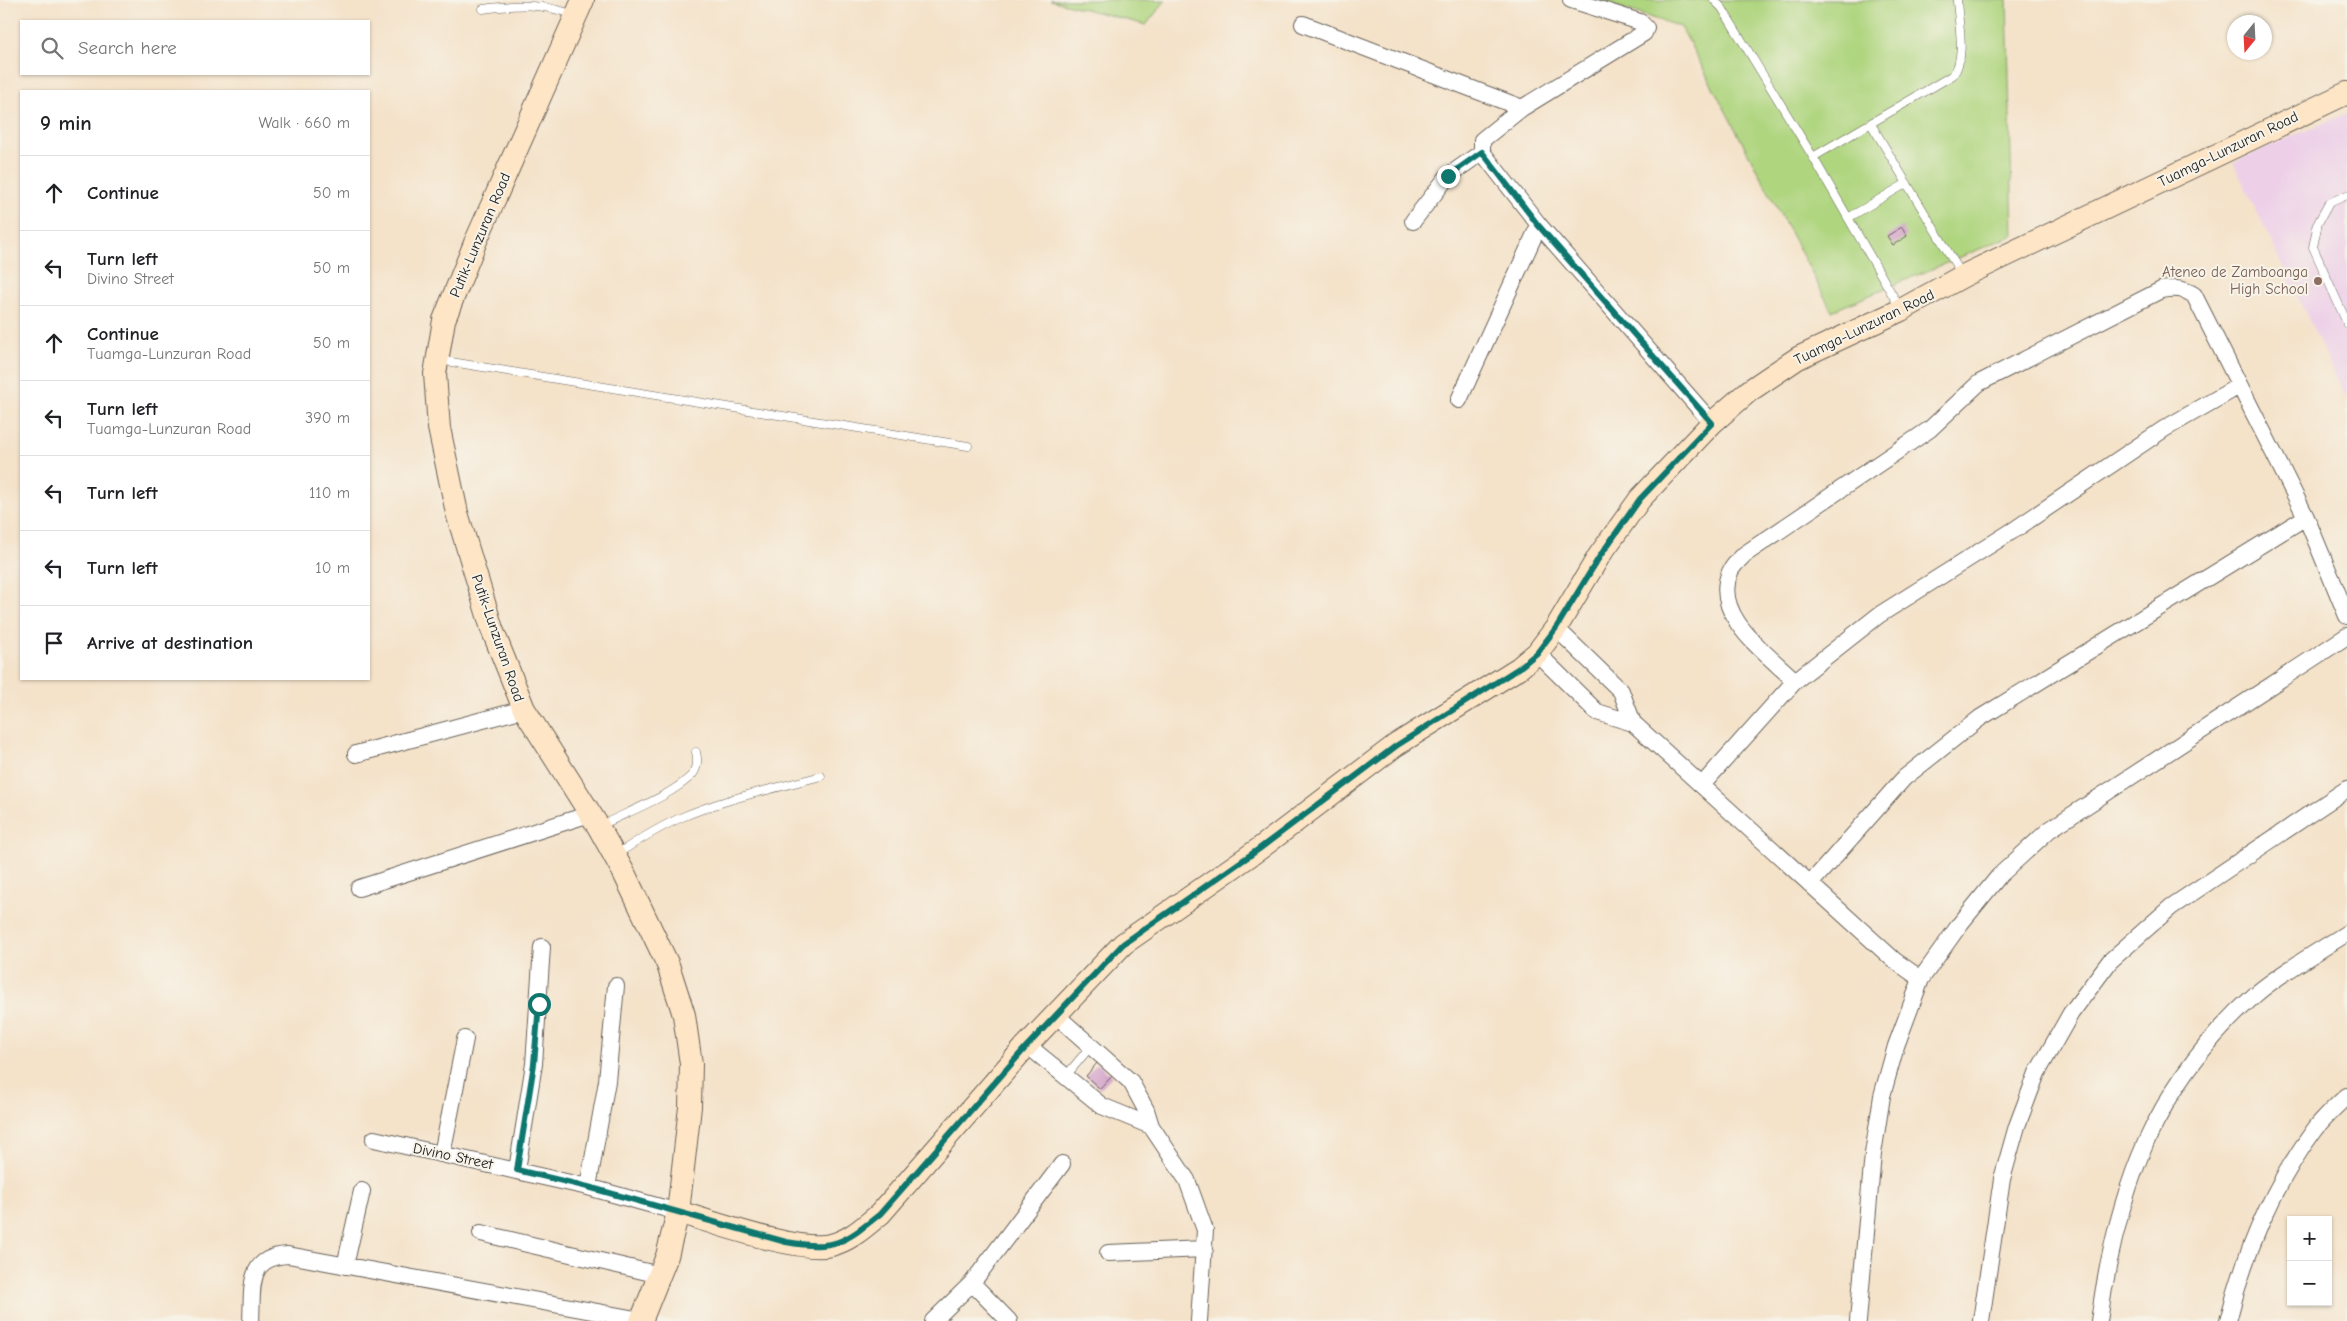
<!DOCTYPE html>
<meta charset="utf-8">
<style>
body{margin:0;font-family:"Comic Neue",sans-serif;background:#f2f2f2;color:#202124}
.controls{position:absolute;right:15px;bottom:15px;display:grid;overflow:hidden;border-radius:0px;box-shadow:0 1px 4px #0004}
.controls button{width:45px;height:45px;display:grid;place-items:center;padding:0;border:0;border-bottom:1px solid #e0e0e0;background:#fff;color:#202124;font:25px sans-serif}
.compass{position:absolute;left:2227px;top:15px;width:45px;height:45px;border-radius:50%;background:#fff;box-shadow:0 1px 4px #0004;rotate:198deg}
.stop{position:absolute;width:15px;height:15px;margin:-11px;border:4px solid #0f766e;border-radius:50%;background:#fff}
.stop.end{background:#0f766e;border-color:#fff;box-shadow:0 1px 5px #0008}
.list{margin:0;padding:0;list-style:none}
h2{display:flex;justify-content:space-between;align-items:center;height:65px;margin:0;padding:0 20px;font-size:21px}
h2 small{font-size:16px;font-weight:400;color:#757577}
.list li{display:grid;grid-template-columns:32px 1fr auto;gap:15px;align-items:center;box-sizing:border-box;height:75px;padding:0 20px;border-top:1px solid #e0e0e0}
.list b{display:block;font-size:19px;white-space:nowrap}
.list p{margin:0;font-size:16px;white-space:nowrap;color:#757577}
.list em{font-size:16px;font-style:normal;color:#757577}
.icon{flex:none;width:28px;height:28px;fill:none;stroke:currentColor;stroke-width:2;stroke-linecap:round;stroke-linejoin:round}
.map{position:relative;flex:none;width:2347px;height:1321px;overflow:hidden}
.search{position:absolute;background:#fff;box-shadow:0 1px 4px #0004;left:20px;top:20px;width:350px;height:55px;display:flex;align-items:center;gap:12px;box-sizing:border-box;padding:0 18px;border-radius:0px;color:#757577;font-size:19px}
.panel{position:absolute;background:#fff;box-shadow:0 1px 4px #0004;left:20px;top:90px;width:350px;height:590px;border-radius:0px}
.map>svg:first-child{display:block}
</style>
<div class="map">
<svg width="2347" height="1321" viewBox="0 0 2347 1321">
<rect width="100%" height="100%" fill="#f7f3e8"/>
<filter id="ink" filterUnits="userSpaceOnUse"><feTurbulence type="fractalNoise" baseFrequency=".02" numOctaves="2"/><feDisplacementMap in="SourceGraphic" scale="10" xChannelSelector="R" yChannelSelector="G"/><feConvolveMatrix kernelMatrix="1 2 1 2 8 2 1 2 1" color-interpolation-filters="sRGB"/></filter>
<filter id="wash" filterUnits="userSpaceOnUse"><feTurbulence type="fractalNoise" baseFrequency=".0096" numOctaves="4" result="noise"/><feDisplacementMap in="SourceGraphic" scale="20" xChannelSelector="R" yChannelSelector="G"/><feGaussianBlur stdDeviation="1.12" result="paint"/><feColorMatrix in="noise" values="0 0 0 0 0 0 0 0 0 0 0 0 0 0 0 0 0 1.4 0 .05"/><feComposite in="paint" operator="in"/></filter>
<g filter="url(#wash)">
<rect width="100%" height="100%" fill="#f4e2c9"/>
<path fill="#edd0e8" d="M2347,113V400L2233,162Z"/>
<path fill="#afd57f" stroke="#66784e" d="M1050,0H1166L1146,25Z
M1596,0H2007L2013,235L1832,311L1681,27Z"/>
<g id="blocks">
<path fill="#cb91c2" d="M1902,227L1907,236L1893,245L1887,236Z
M1097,1063L1112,1076L1100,1089L1086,1076Z"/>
</g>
</g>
<g filter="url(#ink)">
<use href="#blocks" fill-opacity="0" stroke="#686159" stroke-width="1"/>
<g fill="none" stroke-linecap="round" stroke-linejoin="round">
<defs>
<path id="lane" d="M1714,0L1722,8L1813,157L1900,308
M483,9C519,4 540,3 575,15
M1871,124L1962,275
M1813,157L1953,75C1967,57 1958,22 1957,0
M2347,195L2329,203L2318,223L2313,247L2347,323
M1848,218L1907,183
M439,360L968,446
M600,826C627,812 672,796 693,774C698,767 698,760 696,752
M617,854C637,841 658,828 680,818C725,798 774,789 821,776
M1065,1077L1091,1046"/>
<path id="street" d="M1571,0L1640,22L1646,28L1644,33L1522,108L1482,140V152L1539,225L1712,423
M1303,24L1522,108
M1413,221L1448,176L1482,152
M1459,400L1539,225
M1537,653L1597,712L1633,723L1621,691L1556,628
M1795,681C1768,654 1711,616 1730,572C1733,565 1740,559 1745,554L1930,429L1979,383L2161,290C2174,288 2183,288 2194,295L2306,517L2347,616
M1633,723L1894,960L1921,979
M356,754L524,709
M1702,785L1795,681L1879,615L2017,528L2164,429L2239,386
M1810,884L1904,778L1980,718L2306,517
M359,888L590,814
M1056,1015L1131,1082L1146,1110L1151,1126L1187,1180L1205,1230L1199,1321
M1027,1045L1102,1106L1151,1126
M374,1139L588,1187L678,1212
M442,1154L465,1039
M517,1170L534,1064L542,947
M588,1187L607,1081L616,986
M481,1233L660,1275
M1108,1253L1205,1249
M345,1266L362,1191
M972,1283L1009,1321
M251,1321C253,1288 246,1257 288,1255L641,1320
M933,1321L972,1283L1062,1164
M1858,1321L1873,1154L1882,1096L1896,1046L1921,979L1960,924L1999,876L2049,830L2347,636
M1981,1321L2002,1179L2017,1126L2037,1073L2071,1013L2110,961L2171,907L2347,789
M2099,1321C2117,1189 2154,1085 2256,994C2280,973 2319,951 2347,933
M2228,1321C2245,1252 2272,1187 2315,1129C2324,1117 2336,1106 2347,1096"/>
<path id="secondary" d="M583,0L475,243L444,320L435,374L439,428L457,513L492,629L524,709L598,826L624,873L668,965L684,1015L691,1064L690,1107L678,1212L667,1256L641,1321
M678,1212C713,1222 799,1253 831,1245C851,1240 865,1226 880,1214L1027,1045L1123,944L1259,849L1396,745L1519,668L1537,653L1556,628L1599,556L1640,499L1712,423L1749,391L1798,358L1901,310L1963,276L2347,93"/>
</defs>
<use href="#lane" stroke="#686159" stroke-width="9"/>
<use href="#street" stroke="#686159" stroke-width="18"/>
<use href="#secondary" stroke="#686159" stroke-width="24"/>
<use href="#lane" stroke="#fff" stroke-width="8"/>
<use href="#street" stroke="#fff" stroke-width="16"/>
<use href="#secondary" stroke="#fde5c5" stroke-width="22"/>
</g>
</g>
<g fill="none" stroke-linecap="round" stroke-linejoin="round" filter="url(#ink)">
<path stroke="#0f766e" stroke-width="6" d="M539,1004L534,1064L517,1170L588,1187L786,1242C834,1250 843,1244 880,1214L1027,1046L1123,944L1259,849L1396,746L1519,668L1537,653L1556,628L1600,556L1640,499L1712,423L1538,225L1482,152L1448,176"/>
</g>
<circle fill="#8d6e63" stroke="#f7f3e8" stroke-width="2" cx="2318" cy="281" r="5"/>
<g text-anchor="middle" stroke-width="4" stroke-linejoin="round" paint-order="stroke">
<g font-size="15" fill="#1c1c1c" stroke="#f7f3e8">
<text transform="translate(2228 149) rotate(-26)" y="5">Tuamga-Lunzuran Road</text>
<text transform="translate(480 235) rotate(-67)" y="5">Putik-Lunzuran Road</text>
<text transform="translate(1864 327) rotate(-26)" y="5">Tuamga-Lunzuran Road</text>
<text transform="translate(498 638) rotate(71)" y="5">Putik-Lunzuran Road</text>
<text transform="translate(453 1156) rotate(12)" y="5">Divino Street</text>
</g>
<g font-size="15" fill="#785e54" stroke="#f7f3e8" text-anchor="end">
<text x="2308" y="277">Ateneo de Zamboanga<tspan x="2308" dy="17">High School</tspan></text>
</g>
</g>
</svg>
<div class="controls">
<button>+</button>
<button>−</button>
</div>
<svg class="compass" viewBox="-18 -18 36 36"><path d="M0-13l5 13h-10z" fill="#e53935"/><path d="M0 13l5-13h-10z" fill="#757577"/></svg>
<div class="stop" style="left:539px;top:1004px"></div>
<div class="stop end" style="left:1448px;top:176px"></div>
<div class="search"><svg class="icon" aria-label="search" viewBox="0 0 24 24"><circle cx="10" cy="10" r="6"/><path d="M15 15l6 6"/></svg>Search here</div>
<section class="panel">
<h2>9 min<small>Walk · 660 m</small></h2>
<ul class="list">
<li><svg class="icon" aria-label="ahead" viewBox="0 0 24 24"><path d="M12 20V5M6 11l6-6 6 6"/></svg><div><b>Continue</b></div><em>50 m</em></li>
<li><svg class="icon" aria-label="left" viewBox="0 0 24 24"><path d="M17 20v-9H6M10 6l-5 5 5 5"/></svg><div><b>Turn left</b><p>Divino Street</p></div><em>50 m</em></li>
<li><svg class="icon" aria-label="ahead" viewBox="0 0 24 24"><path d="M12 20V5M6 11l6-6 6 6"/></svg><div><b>Continue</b><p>Tuamga-Lunzuran Road</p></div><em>50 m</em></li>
<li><svg class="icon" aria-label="left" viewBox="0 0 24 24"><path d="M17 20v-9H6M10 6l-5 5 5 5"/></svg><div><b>Turn left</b><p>Tuamga-Lunzuran Road</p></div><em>390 m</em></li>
<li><svg class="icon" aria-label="left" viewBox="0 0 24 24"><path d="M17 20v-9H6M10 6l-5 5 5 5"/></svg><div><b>Turn left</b></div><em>110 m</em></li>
<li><svg class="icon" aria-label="left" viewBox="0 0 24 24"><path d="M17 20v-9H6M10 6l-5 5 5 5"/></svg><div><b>Turn left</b></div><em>10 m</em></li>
<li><svg class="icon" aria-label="arrive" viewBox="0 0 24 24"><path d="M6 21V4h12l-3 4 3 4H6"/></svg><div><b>Arrive at destination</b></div></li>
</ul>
</section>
</div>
